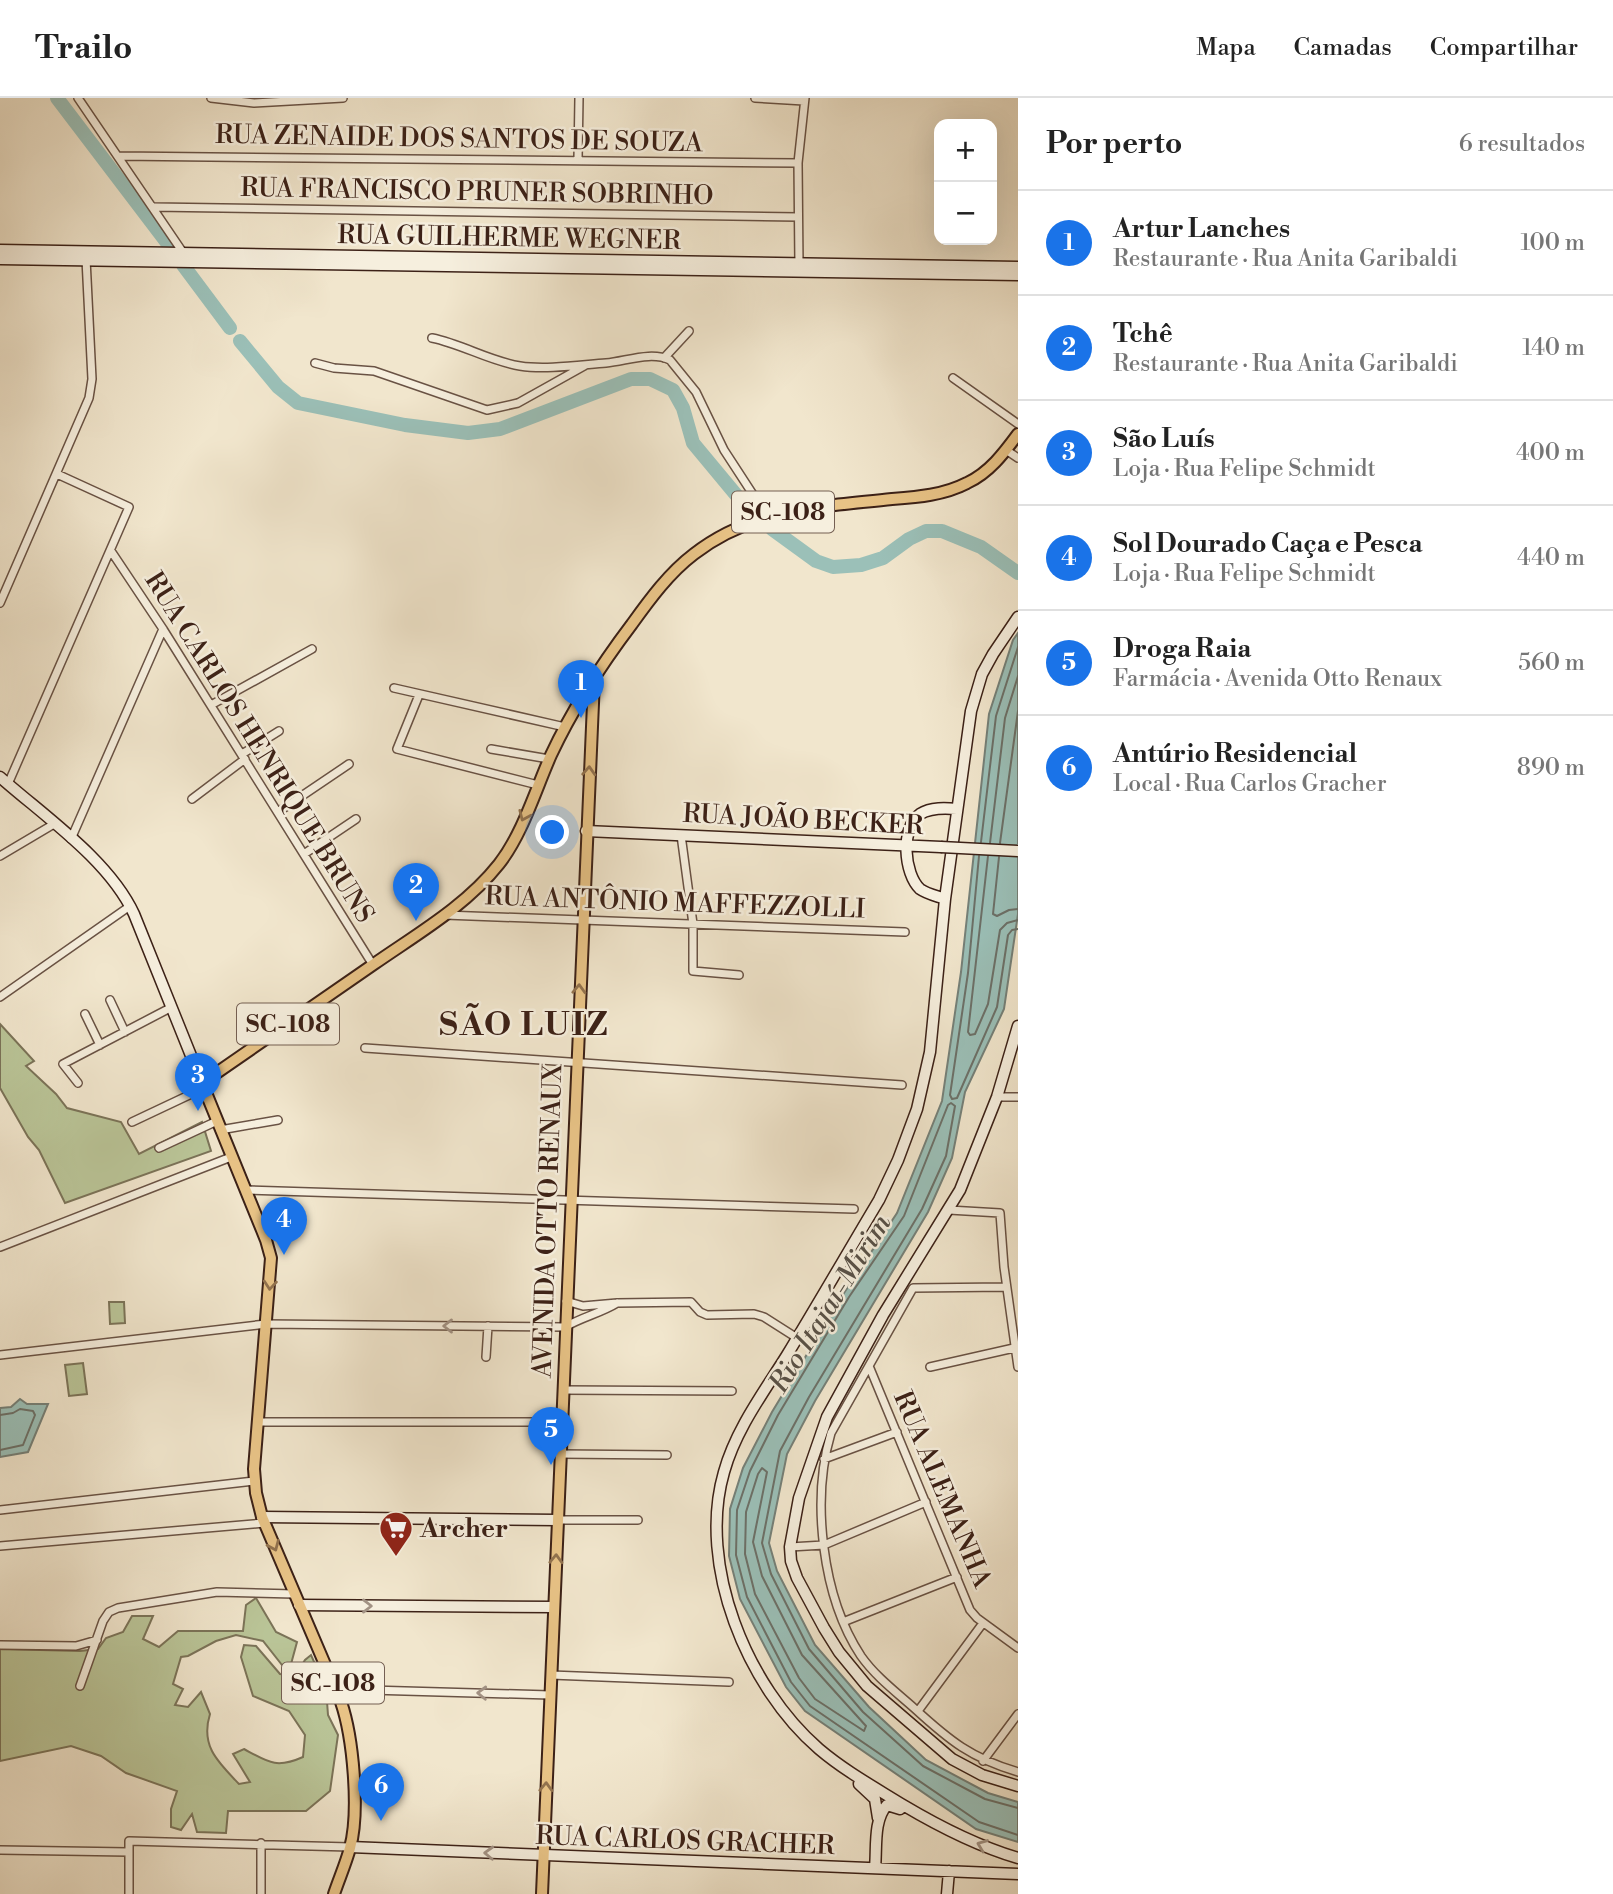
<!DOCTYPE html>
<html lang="pt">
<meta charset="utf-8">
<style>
body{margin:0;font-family:"Libre Bodoni",serif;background:#f6f6f6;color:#222}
.controls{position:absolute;right:21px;top:21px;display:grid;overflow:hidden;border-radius:14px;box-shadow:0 7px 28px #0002}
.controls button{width:63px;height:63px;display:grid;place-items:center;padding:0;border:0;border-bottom:2px solid #e0e0e0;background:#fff;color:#222;font:35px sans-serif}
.you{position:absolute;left:553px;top:735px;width:24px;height:24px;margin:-18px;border:5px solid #fff;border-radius:50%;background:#1a73e8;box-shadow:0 0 0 10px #1a73e833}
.badge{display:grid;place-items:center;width:46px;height:46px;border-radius:50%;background:#1a73e8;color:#fff;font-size:23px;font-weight:700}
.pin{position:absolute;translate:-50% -58px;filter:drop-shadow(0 2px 4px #0008)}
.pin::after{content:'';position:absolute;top:37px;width:24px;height:21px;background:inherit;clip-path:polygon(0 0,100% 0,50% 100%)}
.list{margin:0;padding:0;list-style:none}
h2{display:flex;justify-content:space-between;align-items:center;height:91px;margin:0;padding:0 28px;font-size:30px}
h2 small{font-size:23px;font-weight:400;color:#767676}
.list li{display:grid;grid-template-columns:46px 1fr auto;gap:21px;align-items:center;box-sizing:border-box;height:105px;padding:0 28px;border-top:2px solid #e0e0e0}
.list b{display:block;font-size:26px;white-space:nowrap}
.list p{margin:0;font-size:23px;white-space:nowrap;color:#767676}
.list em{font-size:23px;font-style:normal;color:#767676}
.map{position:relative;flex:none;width:1018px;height:1796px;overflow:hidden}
header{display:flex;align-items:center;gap:42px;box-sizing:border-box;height:98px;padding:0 35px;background:#fff;border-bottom:2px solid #e0e0e0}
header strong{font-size:33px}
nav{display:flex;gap:38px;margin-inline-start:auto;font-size:24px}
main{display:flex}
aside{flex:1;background:#fff}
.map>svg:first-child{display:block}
</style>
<header>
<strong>Trailo</strong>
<nav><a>Mapa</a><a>Camadas</a><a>Compartilhar</a></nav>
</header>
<main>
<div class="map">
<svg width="1018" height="1796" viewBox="0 0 1018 1796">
<rect width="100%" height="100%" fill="#f1e6cd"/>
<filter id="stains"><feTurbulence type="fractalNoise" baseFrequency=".00286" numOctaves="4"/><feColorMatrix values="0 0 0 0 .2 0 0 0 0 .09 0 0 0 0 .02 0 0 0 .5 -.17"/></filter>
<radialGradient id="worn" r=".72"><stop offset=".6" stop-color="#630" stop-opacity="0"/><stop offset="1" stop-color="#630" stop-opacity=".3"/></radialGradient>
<path fill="#bac598" stroke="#7b7358" stroke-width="2" d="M0,926L34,963L26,968L56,996L67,1010L121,1024L139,1056L202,1024L211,1053L65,1105L39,1052L28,1039L0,990Z
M109,1204H124L125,1225L110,1226Z
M83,1265L87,1296L69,1298L65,1267Z
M256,1500L276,1534L297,1544L291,1566L282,1567L263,1543L236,1537L216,1543L188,1558L181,1559L173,1586L183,1591L175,1607L188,1609L201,1594L210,1616C200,1648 218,1664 239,1686L250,1684L233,1656L244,1651C268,1664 276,1671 303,1659L305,1637L289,1613L253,1598L241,1559L244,1547L256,1548L280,1576L295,1578L305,1562L311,1557L326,1590L328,1617L338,1637L330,1693L306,1713H228L226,1735L197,1734L192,1716L181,1732L171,1729V1711L177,1693L126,1675L101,1658L71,1648L0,1663V1551L80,1553L98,1551L106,1540L123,1534L132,1518H153L143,1541L159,1549L178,1533H243L246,1507Z"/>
<path fill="#9bc0b8" stroke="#758078" stroke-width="2" d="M1018,535V816L1004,911L965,994L952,1060L928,1114L815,1303L787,1356L769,1445L777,1473L815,1547L869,1609L926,1662L988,1695L1018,1704V1744L976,1731L805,1613L786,1589L740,1501L729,1458L730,1411L743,1370L772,1314L844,1195L897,1115L942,1003L961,874L989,616L1013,542Z
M20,1301L27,1306H48L28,1354L0,1359V1310L11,1309Z"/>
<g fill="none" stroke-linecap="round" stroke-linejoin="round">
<path stroke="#6c7068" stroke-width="2" d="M981,744L996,618L1018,549
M990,745L1005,620L1018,578
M1000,745L1018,613
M979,758L968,875L950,997L952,1001L957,1000L997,909L1008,837L1012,832L1018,831
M988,758L968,934L970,937L975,936L988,906L1000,832L1007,825L1018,822
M999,759L993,816L997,818L1009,812L1018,811
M0,1317L13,1315L20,1311L33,1313L35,1317L23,1347L0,1352
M762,1370L767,1374L753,1444L762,1478L802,1557L866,1628L864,1633L815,1601L799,1580L755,1496L745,1456L746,1414L758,1376Z
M1018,1710L985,1701L923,1668L863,1614L809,1551L771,1476L762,1445L780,1353L809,1299L922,1111L946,1058L955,1008L951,1005L948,1007L904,1118L849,1199L778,1317L750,1373L737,1412L736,1457L747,1499L791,1584L810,1608L979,1724L1018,1737"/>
<path stroke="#9bc0b8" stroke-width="14" d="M57,0L168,146
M183,167L230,230
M240,243L278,289L298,305L405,327L468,335L500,331L631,281H650L673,292L683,310L693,345L747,410
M772,431L816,463L833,469L861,467L883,460L909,441L926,433H942L981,449L1018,475"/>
<defs>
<path id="street" d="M78,0L184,156
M211,0L254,5L343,0
M755,0L804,3
M118,58L798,65
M578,61L579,0
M154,109L798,119
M799,167L798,65L805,0
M432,240C462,246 489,263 520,268C545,272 580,267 606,265C627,263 651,253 670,262L696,294L724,352L767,418
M664,260L689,233
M315,265L334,270L374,273L487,312L518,305L586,267
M953,280L1018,326
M1006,352L1018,360
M111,453L163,531L373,867
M0,505L89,300L92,281L86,161
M394,590L565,629
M419,597L397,651L538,687
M211,607L312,551
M491,651L549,661
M242,656L279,633
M8,686L129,409L57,376
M192,701L245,661
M278,714L349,666
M681,737L693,826V873L739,877
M71,741L163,531
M304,756L356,721
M0,758L54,726
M445,817L905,834
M0,899L130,808
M110,902L125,934
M85,916L100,947
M365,950L902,987
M78,985L63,966L172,909
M997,999H1018
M132,1024L204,990
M220,1032L278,1022
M159,1050L217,1023
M245,1092L854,1111
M949,1112L1000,1115L1004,1169L1018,1269
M0,1149L231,1059
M1006,1189L913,1190L831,1335C811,1402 822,1499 861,1558C875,1578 896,1594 914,1610C950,1643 971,1660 1018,1674
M566,1203L583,1208L617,1205L691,1204L700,1214L707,1217L754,1216L764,1219L797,1240
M0,1257L266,1226L565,1229C582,1219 601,1215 617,1205
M486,1259L488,1228
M869,1268L970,1512L977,1520L1018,1550
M930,1269L1014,1250
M563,1292L732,1293
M258,1324H561
M560,1356L667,1357
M824,1361L897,1334
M0,1412L254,1383
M557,1422H638
M0,1448L264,1425
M790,1449L824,1447L926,1404
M843,1524L957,1479
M0,1547L76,1548L97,1542
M551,1577L729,1584
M80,1588L103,1523L109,1514L118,1510L217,1494L294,1496
M335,1591L550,1597
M918,1613L983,1525
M983,1663L1018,1616
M0,1752L128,1754
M129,1796V1743L350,1749
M261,1796V1745"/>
<path id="secondary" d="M0,152L1018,169
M0,161L1018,177
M1018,519L993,556L982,576L971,613L945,801L930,954L917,1011L898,1062L879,1102C848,1154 818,1206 787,1257C764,1294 736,1331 724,1374C697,1467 747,1589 819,1651C845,1673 874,1689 903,1707C940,1729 977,1748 1018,1760
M0,679C44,718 109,762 134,816L202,985
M586,733L941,749
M945,801C937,798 927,796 920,791C904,776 900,730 920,716C931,709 946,710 957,711
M1018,928L997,999L960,1092L883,1217L827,1319L799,1400L790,1449L791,1463L797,1480L824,1530L839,1554L867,1588L952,1661L982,1677L1018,1688
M262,1419L557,1422
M299,1507L554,1509
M859,1686L875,1701L878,1720
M350,1749L1018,1776
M875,1770C877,1751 873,1722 887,1707L900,1711
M947,1796L949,1773"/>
<path id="primary" d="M334,1796C339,1781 346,1765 350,1750C360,1713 353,1639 341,1604L262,1419L256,1395L254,1371L271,1160L266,1142L202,985C259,945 317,906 374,866C417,836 466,808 499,766C523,735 535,693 551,657C573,610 601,567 632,526C650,501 669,475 694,456C753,410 821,409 892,401C918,399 944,397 967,385C989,375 1004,355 1018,336
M542,1796L594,582"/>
</defs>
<use href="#street" stroke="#695244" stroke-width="10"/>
<use href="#secondary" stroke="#3c2117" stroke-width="13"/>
<use href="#primary" stroke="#3c2117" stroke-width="14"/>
<use href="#street" stroke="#f6efde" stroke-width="7"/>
<use href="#secondary" stroke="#f6efde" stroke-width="10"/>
<use href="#primary" stroke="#e8c386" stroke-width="10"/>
<defs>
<path id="secondary-bridge" d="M941,749L1018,753"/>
</defs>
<use href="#secondary-bridge" stroke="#3c2117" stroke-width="13" stroke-linecap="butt"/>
<use href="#secondary-bridge" stroke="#f6efde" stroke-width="10"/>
</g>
<defs><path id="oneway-chevron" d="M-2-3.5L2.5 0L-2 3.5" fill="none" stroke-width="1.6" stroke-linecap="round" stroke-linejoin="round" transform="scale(1.75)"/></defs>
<g stroke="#92724e">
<use href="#oneway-chevron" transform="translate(589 673) rotate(-87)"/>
<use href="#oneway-chevron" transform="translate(524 718) rotate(114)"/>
<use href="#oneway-chevron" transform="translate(579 891) rotate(-88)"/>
<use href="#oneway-chevron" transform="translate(270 1187) rotate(95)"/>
<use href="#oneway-chevron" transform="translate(274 1448) rotate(67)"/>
<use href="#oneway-chevron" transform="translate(556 1461) rotate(-88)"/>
<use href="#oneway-chevron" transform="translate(546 1689) rotate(-88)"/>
</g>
<g stroke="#a29284">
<use href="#oneway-chevron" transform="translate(448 1228) rotate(-180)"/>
<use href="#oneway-chevron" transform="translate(367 1508)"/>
<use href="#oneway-chevron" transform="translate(482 1595) rotate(-178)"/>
<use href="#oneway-chevron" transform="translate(982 1747) rotate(-159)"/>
<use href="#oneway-chevron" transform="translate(489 1755) rotate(-178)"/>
</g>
<defs>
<symbol id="supermarket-pin" viewBox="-11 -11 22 30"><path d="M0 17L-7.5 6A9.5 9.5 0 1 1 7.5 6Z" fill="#8f2418" stroke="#f6efde"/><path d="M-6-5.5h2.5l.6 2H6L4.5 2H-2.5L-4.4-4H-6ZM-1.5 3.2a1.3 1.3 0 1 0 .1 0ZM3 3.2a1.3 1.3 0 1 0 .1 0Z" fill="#fff"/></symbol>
</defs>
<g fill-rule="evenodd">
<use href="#supermarket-pin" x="377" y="1411" width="38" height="52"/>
</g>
<g text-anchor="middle" stroke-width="5" stroke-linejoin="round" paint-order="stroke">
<g fill="#f6efde" stroke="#745f53" stroke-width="2">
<rect x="732" y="393.5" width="102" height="41" rx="5"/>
<rect x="237" y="905.5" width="102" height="41" rx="5"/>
<rect x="282" y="1564.5" width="102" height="41" rx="5"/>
</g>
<g font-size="24" font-weight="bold" fill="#3c2117">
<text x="783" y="422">SC-108</text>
<text x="288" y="934">SC-108</text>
<text x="333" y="1593">SC-108</text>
</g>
<g font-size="26" fill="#3c2117" stroke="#f6efde">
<text transform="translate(459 40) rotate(1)" y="9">RUA ZENAIDE DOS SANTOS DE SOUZA</text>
<text transform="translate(477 93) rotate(1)" y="9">RUA FRANCISCO PRUNER SOBRINHO</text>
<text transform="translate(509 139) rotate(1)" y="9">RUA GUILHERME WEGNER</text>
<text transform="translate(260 649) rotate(58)" y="9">RUA CARLOS HENRIQUE BRUNS</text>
<text transform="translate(803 721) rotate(3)" y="9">RUA JOÃO BECKER</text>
<text transform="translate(675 804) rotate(2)" y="9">RUA ANTÔNIO MAFFEZZOLLI</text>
<text transform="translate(547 1123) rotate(-88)" y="9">AVENIDA OTTO RENAUX</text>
<text transform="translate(943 1391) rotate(67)" y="9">RUA ALEMANHA</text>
<text transform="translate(685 1742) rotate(2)" y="9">RUA CARLOS GRACHER</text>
</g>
<g font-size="26" font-weight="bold" fill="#3c2117" stroke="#f6efde" text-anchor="start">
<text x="420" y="1439">Archer</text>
</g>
<g font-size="28" font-style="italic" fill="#585147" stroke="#f6efde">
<text transform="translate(829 1205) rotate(-58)" y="10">Rio Itajaí-Mirim</text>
</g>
<g font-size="33" font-weight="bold" letter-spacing="2" fill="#3c2117" stroke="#f6efde">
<text x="524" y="937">SÃO LUIZ</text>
</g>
</g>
<rect width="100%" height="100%" filter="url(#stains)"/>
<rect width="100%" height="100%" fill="url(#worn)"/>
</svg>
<div class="controls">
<button>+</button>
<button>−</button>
</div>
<div class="you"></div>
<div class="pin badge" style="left:581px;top:620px">1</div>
<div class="pin badge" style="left:416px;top:823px">2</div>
<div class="pin badge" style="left:198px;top:1013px">3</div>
<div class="pin badge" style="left:284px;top:1157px">4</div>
<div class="pin badge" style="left:551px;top:1367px">5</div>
<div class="pin badge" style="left:381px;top:1723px">6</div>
</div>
<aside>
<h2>Por perto<small>6 resultados</small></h2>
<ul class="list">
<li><span class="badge">1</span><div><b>Artur Lanches</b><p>Restaurante · Rua Anita Garibaldi</p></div><em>100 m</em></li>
<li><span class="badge">2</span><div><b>Tchê</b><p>Restaurante · Rua Anita Garibaldi</p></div><em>140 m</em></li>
<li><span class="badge">3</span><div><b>São Luís</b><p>Loja · Rua Felipe Schmidt</p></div><em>400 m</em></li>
<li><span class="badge">4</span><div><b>Sol Dourado Caça e Pesca</b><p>Loja · Rua Felipe Schmidt</p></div><em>440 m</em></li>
<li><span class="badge">5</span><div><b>Droga Raia</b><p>Farmácia · Avenida Otto Renaux</p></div><em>560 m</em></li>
<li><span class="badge">6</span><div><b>Antúrio Residencial</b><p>Local · Rua Carlos Gracher</p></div><em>890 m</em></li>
</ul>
</aside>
</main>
